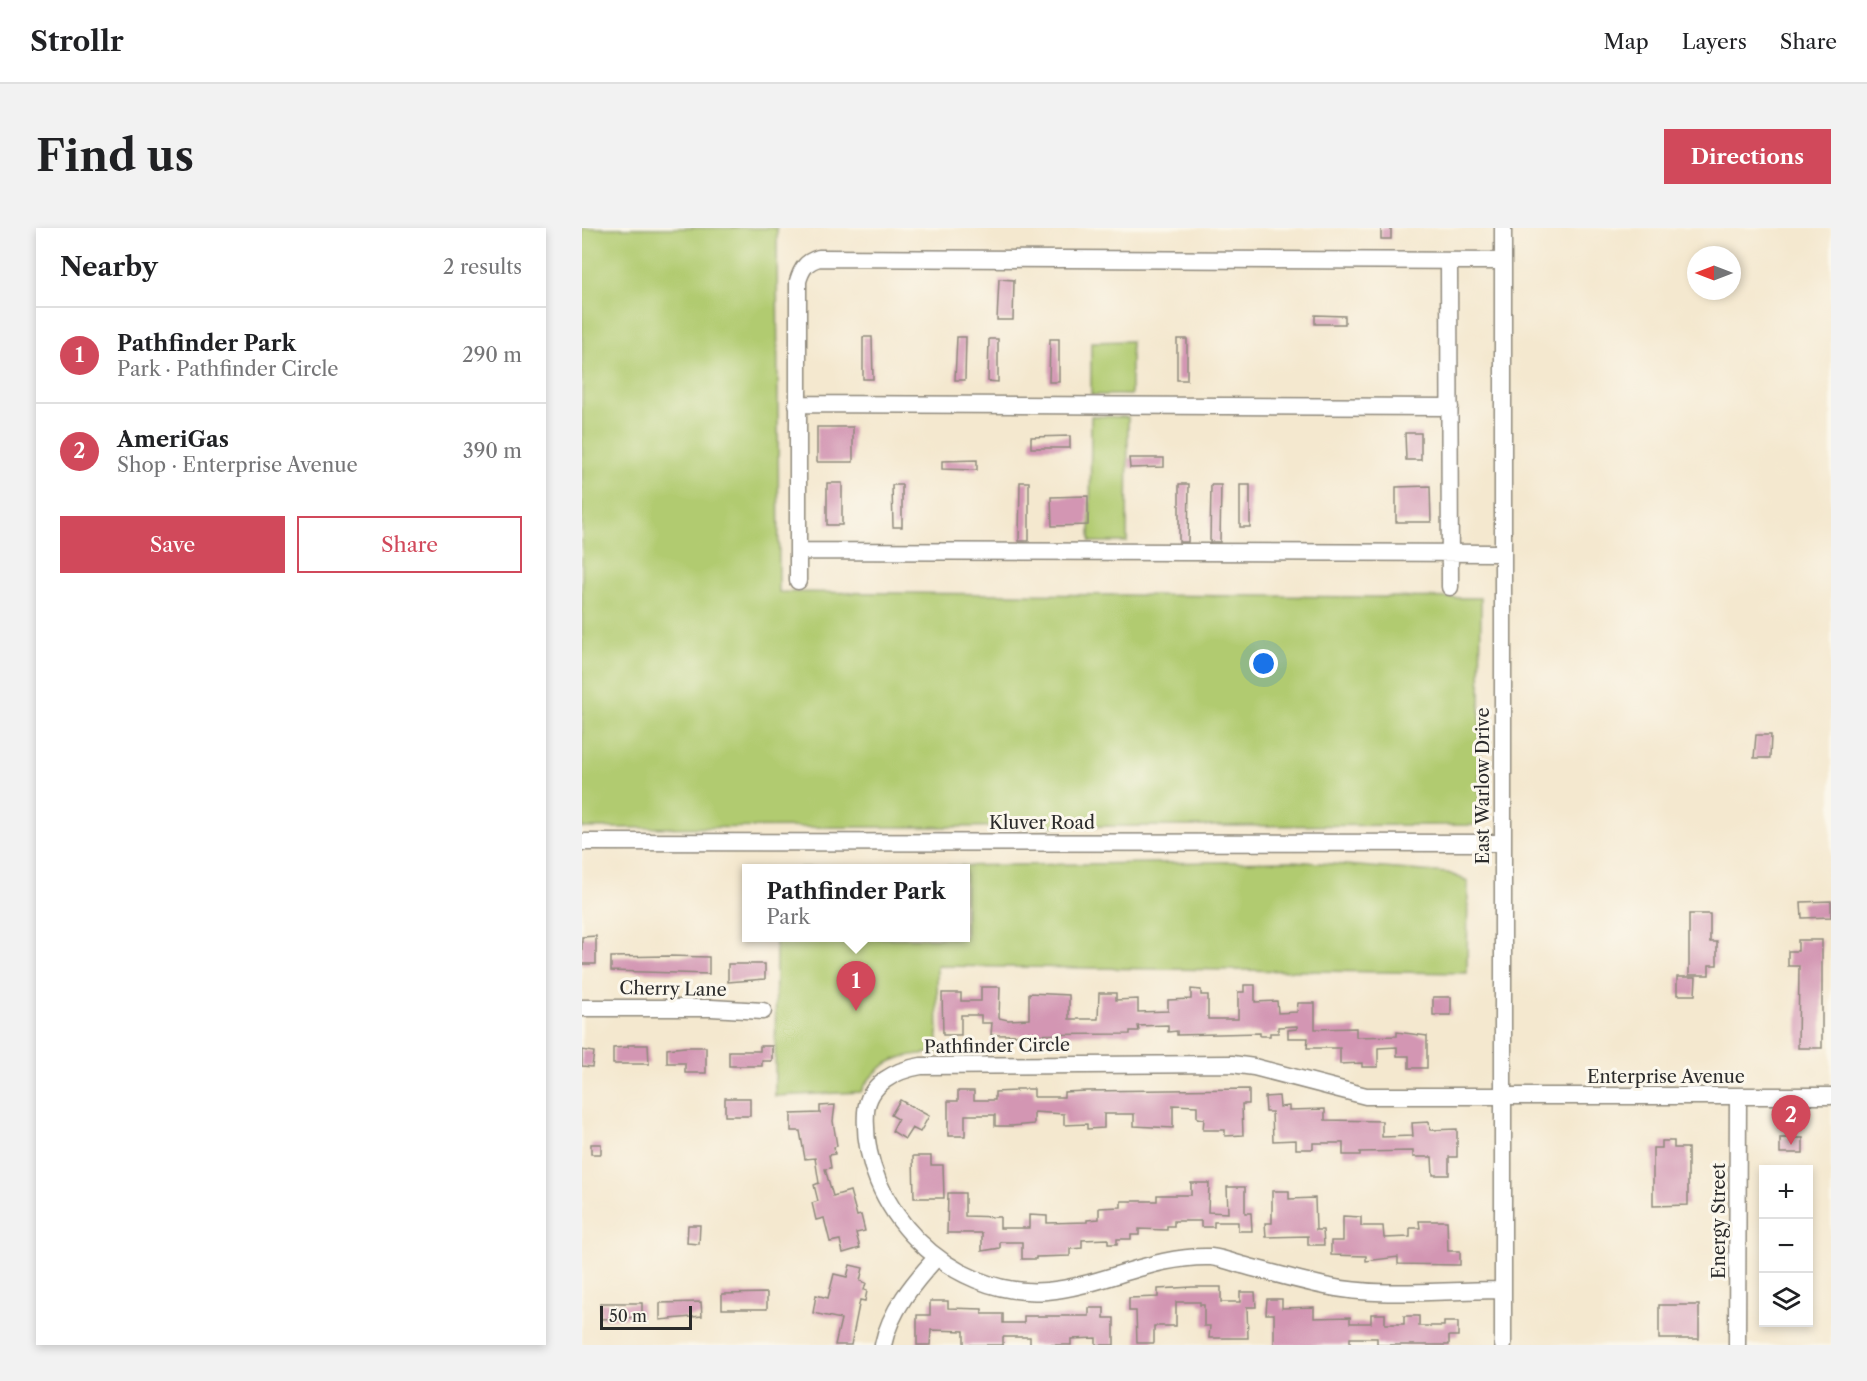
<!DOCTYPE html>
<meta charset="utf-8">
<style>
body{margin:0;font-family:"Libre Caslon Text",serif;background:#f2f2f2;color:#202124}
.controls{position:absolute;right:18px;bottom:18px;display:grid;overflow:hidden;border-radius:0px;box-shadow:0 3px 9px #0003}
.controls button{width:54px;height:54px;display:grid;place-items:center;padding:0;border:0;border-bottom:2px solid #e0e0e0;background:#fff;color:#202124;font:30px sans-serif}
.compass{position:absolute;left:1105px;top:18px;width:54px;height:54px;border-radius:50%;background:#fff;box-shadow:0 3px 9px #0003;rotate:270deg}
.scale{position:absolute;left:18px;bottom:15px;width:92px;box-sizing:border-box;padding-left:6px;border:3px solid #2b2b2b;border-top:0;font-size:16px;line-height:21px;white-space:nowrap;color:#2b2b2b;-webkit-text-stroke:4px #fbf7ec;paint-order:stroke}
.you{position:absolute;left:682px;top:436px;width:21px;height:21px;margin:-15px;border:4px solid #fff;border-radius:50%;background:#1a73e8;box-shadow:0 0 0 9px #1a73e833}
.badge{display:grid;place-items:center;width:39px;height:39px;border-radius:50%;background:#d1495b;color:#fff;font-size:20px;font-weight:700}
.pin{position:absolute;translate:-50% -50px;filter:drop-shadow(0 2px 3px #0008)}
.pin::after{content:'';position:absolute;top:32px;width:21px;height:18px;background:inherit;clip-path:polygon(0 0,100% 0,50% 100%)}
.popup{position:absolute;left:160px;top:636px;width:228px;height:78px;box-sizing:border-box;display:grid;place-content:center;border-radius:0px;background:#fff;filter:drop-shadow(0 2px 4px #0005);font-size:20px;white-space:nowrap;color:#757577}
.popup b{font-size:22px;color:#202124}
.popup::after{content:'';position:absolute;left:50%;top:100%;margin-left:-12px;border:12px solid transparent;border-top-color:#fff}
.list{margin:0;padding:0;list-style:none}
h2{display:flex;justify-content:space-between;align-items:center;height:78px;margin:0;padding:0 24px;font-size:26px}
h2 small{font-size:20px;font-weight:400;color:#757577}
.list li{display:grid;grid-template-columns:39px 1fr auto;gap:18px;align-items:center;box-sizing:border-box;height:96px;padding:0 24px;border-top:2px solid #e0e0e0}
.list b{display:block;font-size:22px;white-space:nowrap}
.list p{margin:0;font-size:20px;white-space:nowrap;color:#757577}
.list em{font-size:20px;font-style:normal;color:#757577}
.actions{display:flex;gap:12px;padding:18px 24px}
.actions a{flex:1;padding:14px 0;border:2px solid #d1495b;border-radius:0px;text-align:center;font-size:21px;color:#d1495b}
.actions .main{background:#d1495b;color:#fff}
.icon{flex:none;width:33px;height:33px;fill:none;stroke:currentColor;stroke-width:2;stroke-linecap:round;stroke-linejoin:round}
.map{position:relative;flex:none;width:1249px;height:1117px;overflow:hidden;border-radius:0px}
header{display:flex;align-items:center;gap:36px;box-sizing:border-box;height:84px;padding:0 30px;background:#fff;border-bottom:2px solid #e0e0e0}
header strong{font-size:28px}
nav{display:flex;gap:33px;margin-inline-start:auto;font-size:21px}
.intro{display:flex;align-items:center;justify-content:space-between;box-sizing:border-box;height:144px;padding:0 36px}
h1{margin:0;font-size:42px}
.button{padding:15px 27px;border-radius:0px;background:#d1495b;color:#fff;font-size:21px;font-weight:700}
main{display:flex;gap:36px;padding:0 36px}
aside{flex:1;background:#fff;border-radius:0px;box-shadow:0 3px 9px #0003}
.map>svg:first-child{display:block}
</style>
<header>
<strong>Strollr</strong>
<nav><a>Map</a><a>Layers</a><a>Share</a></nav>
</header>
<div class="intro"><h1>Find us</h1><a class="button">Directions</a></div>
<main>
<aside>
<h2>Nearby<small>2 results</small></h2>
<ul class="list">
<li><span class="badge">1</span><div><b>Pathfinder Park</b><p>Park · Pathfinder Circle</p></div><em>290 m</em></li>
<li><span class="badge">2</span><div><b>AmeriGas</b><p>Shop · Enterprise Avenue</p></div><em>390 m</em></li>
</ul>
<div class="actions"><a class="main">Save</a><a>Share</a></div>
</aside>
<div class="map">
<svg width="1249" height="1117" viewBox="0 0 1249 1117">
<rect width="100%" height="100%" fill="#fbf7ec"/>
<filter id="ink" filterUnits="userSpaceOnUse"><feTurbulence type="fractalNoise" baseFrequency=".0167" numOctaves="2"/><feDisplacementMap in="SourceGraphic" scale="12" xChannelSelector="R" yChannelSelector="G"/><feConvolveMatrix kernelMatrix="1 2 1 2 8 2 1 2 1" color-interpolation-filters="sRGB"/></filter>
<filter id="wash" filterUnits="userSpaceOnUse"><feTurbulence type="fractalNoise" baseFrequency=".008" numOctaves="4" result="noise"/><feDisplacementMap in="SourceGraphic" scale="24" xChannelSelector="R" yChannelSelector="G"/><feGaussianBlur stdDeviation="1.35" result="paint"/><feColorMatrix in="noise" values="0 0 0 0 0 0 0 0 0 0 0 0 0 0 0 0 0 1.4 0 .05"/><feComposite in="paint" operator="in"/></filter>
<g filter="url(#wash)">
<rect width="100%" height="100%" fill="#f4e8cf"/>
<path fill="#b1cb70" stroke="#6e7b4e" stroke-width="1.5" d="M0,0H195L197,364L899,370L897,597L0,600Z
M549,113V167H509V114Z
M509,188L546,189L545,314H508Z
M711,633L866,645L886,653L885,745L355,738L356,825C322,825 296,832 279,864L193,868L194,710H383V640H217Z"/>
<g id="blocks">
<path fill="#d396b3" d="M799,0H809V11H799Z
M417,51L432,52L431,92H415Z
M733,87L763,88V96H733Z
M281,109H290L291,151H281Z
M375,109H384L383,152H373Z
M407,111H416V154L406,153Z
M468,111H477V154H467Z
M595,111H605V152H595Z
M235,199H271V234H235Z
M823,205H839V232H824Z
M488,208V220H449V209Z
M547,230H582V239L548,240Z
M395,232V242L360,241V233Z
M438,254H447V313H437Z
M245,255H260V297H245Z
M597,256H607L606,314H597Z
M310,257H320V299H311Z
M629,257H639L638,314H628Z
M658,257H668V299H658Z
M848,258L849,294H814V259Z
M506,268V297L470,298L469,269Z
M1174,507H1189L1188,530H1172Z
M1249,673V689L1220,690L1219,674Z
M1107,686H1128V714H1135V737H1127V747H1107Z
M14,708V736H0V709Z
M1216,712H1240V820H1216L1217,738H1206V723H1216Z
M86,728L127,729V746L29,743V729Z
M146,736H183V751L146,754Z
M1095,749H1114L1113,767H1095Z
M662,757H673V774L695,773L696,785L715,784L716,775H733V801L774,800V809L815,808V804L845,808V840H827V828H815V819L796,820V839H780V835L758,836V820H725L726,810H706V802L715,801V798L696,799V805H688V808H678V805L595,807V803L586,804V797L556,798L557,803H548V806L409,807L410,795H399V787H379V807H361L360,765H379V773H399V759H418L417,790L426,792L447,791V765L487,767V791H516L517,765H534V772L556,771V784L586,783V772L609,771V761L619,762V767H626V791H656V764H662Z
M851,769H869V787H851Z
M46,817H66L67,836H31V820L46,819Z
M178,818H190V833H180V838H147V823H178Z
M103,819H124V845H103V835H85V821Z
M0,822L12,824L10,839L0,838Z
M434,861H452V869H482V864L504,863L667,861V876H660L661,907L643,908V902H621L622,891L615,890V878L591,877V900L552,898V886H522V900L505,901V896L482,897V886L452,884V896L430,898H413V887H383V908H366V873H376V863H392V872H413V864L434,863Z
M697,868L698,879L707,878V882L743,881V892L800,893V909L831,908L830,895L847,894L848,902L875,901V929H867V947H851L850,929H831V923L778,924V927H761V915H731V921H714V912L691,913L690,884H684L683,869Z
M143,870H168V888H143Z
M318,872L347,888L338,904L330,900L323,911L310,903L316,891L309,887Z
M253,877L251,893L255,918L252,919L253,926L247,927L249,940L243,941L251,968L268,963L275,988L279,987L283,1003L274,1005L278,1020L261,1025L258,1012L248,1014L242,990L234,992L230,975L236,973L232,957L237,955L233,930L223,931L218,903H209V886L238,885V878Z
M1198,910H1221V925H1198Z
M1080,913H1092V920H1106V977L1071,978V920H1080Z
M9,916H19V926H9Z
M331,928H349V937H361L362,970H332Z
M609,955H627L626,984L646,985L645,959H663V985H669L670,1003H656V994H632V999H619V993H592V998H585V1002L557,1001V1007H549V1011H535V1016H526V1011L500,1012V1020L488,1021V1028L454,1029V1031H440V1014H418V1020L400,1023V1005H365L366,965H383V988L418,989V1000H447V987L465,988V995L505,994V992L517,991V980L539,979V973H575V967H609Z
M690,963H707V971L733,970L734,1002H741L742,1017H726V1008L684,1009L683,995H690Z
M761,988L779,989V998H801L802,1010L828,1009V1000H838L837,993H865L866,1023H878V1037L816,1036V1029L784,1033V1028L749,1027V1013H761Z
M106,997H118L117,1016L105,1015Z
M268,1037L281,1040L278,1053L284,1055L282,1062L285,1063L283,1073L278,1072L269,1117H253L259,1091L231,1085L234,1067L246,1070L252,1046L265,1049Z
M610,1059H639V1074H658V1064H673L674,1079H665L666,1110H627L628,1098H622V1077H618V1074H594V1098H572V1115H555L554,1083H547V1070L576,1069V1061Z
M185,1065V1081H140V1066Z
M685,1071H700V1080L732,1079V1090L768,1089V1095H789V1086H803V1096H822V1088H837V1098H862V1094H876V1108H867V1117H795V1110H768V1117H692V1086H684Z
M348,1073H366V1080L400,1081V1086H421V1095H442V1088H507V1080H522V1090H532V1117H514V1110L489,1111V1117H448V1109H421V1117H382V1103L349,1102L348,1117H335V1087H348Z
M119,1074L120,1088L78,1092V1075Z
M18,1075H60V1089L19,1091Z
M1077,1077H1117V1111H1077Z"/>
</g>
</g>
<g filter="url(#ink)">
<use href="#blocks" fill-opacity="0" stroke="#908a7d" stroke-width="1.5"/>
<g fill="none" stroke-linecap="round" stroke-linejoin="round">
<defs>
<path id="minor" d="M867,33L868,359
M215,176L868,179
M216,323L921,325
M216,353V53C220,40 224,34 237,30L921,33
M0,614L921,615
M0,780H129L181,783
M920,1062C864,1062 798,1070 743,1058C715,1052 687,1044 660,1037C650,1034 639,1030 629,1029C571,1027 521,1058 465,1063C367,1071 278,979 284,884C286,855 315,842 339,838L650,836L672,839L784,868H1249
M301,1117C308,1083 332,1054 354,1030
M921,1117V0
M1155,1117L1156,869"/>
</defs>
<use href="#minor" stroke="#908a7d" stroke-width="19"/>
<use href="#minor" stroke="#fff" stroke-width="16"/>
</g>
</g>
<g text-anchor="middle" stroke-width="6" stroke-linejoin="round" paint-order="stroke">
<g font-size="18" fill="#2b2b2b" stroke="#fbf7ec">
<text transform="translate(901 558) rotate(-90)" y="6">East Warlow Drive</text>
<text x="460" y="601">Kluver Road</text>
<text transform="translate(91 761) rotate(1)" y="6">Cherry Lane</text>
<text transform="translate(415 818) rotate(-1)" y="6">Pathfinder Circle</text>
<text x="1084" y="855">Enterprise Avenue</text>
<text transform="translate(1137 993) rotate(-90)" y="6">Energy Street</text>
</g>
</g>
</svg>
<div class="controls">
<button>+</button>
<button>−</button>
<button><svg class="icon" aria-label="layers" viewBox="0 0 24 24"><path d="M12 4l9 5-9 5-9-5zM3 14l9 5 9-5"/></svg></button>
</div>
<svg class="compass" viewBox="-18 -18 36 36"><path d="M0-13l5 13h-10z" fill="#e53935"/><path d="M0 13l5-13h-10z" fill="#757577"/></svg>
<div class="scale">50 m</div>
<div class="you"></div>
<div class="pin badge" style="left:274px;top:783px">1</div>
<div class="popup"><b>Pathfinder Park</b>Park</div>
<div class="pin badge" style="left:1209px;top:917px">2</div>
</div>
</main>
